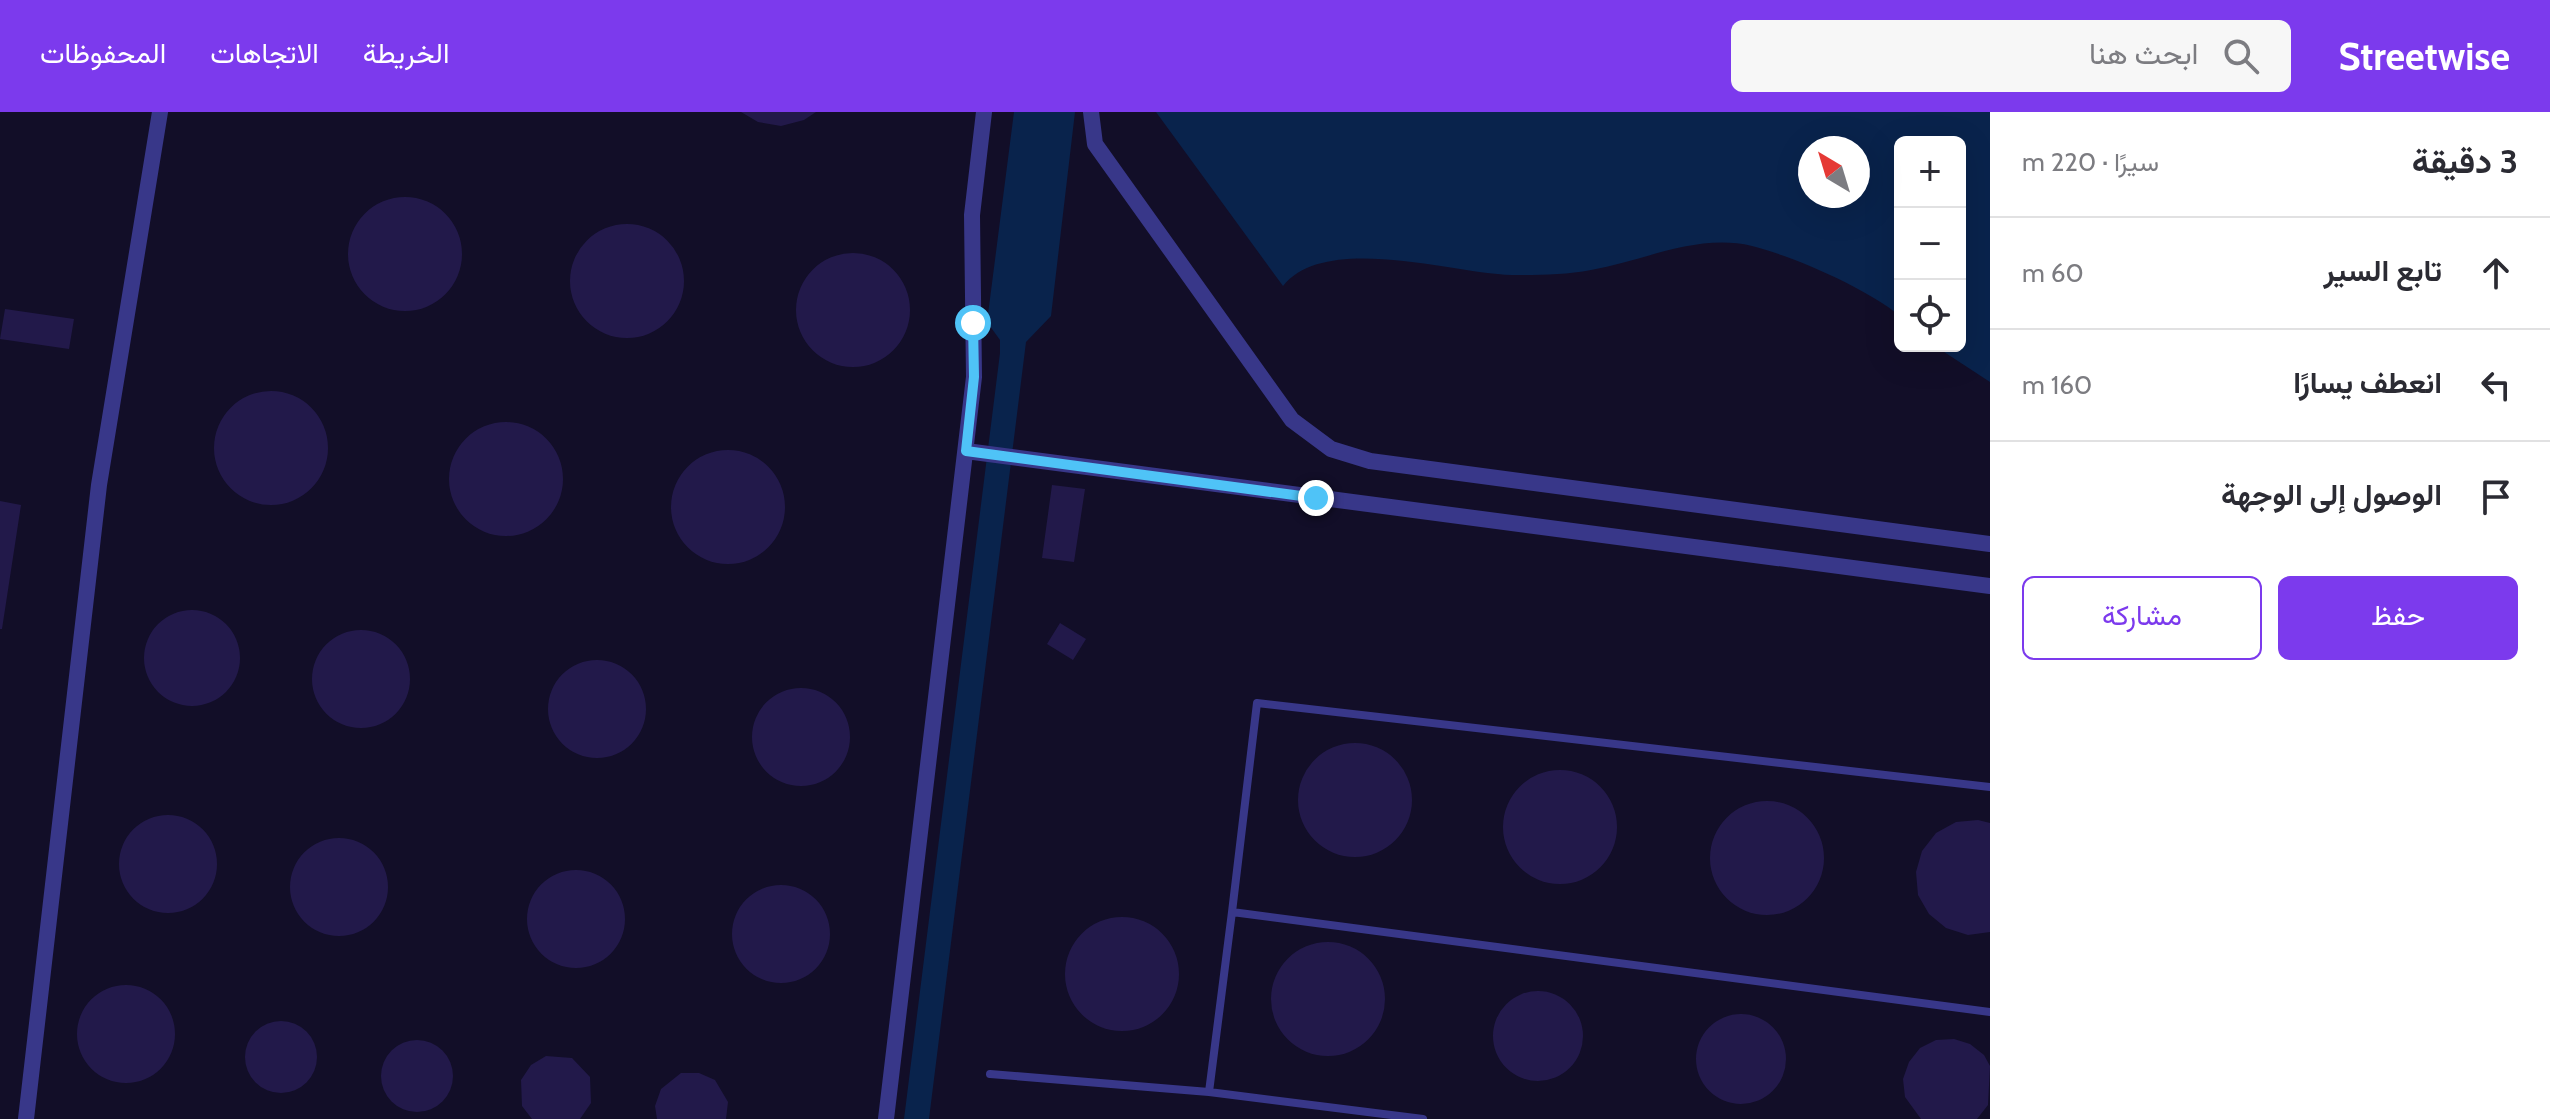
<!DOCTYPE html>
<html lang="ar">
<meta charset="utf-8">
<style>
body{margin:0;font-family:Cabin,Vazirmatn,sans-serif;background:#f7f7f7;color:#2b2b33;direction:rtl}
.controls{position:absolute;right:24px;top:24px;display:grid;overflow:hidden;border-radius:12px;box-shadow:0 8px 32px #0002}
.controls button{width:72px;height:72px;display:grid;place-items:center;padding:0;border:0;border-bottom:2px solid #e1e1e2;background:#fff;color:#2b2b33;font:40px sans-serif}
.compass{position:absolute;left:1798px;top:24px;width:72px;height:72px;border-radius:50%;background:#fff;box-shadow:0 8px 32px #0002;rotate:322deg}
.stop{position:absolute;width:24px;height:24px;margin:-18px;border:6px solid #4fc3f7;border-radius:50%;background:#fff}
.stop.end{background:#4fc3f7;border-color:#fff;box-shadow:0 2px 8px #0008}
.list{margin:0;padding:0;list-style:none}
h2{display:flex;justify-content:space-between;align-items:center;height:104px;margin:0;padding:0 32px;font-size:34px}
h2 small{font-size:26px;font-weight:400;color:#7c7c81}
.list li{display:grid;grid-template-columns:52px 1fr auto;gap:24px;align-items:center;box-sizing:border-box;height:112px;padding:0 32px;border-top:2px solid #e1e1e2}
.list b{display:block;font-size:30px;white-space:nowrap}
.list em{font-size:26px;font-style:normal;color:#7c7c81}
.actions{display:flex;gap:16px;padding:24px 32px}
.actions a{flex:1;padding:18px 0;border:2px solid #7c3aed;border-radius:12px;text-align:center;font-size:28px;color:#7c3aed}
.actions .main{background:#7c3aed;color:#fff}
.icon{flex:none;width:44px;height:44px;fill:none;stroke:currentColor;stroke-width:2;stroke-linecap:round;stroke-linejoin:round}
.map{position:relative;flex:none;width:1990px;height:1007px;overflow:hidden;direction:ltr}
header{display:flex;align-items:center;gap:48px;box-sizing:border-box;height:112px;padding:0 40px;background:#7c3aed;color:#fff}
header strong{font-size:38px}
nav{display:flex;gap:44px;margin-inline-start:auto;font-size:28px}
.search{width:560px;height:72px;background:#f7f7f7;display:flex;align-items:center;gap:20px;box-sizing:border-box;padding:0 28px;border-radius:12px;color:#7c7c81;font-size:30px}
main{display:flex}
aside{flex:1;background:#fff}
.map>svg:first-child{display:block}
</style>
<header>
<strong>Streetwise</strong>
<div class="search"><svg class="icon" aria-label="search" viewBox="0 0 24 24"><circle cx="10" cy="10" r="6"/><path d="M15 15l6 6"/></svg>ابحث هنا</div>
<nav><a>الخريطة</a><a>الاتجاهات</a><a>المحفوظات</a></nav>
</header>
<main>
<aside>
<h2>3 دقيقة<small>سيرًا · 220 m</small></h2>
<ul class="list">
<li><svg class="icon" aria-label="ahead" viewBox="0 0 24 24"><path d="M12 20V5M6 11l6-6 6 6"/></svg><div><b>تابع السير</b></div><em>60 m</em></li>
<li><svg class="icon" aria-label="left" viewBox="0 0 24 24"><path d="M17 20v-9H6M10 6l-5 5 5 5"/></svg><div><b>انعطف يسارًا</b></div><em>160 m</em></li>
<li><svg class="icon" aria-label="arrive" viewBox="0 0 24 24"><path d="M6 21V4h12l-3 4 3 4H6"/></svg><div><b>الوصول إلى الوجهة</b></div></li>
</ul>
<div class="actions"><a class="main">حفظ</a><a>مشاركة</a></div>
</aside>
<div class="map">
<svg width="1990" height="1007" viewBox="0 0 1990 1007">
<rect width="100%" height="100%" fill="#120e28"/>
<path fill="#09234c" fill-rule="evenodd" d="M1014,0H1075L1051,204L1026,230L929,1007H904L1000,241V228L987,210Z
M1156,0H1990V270L1935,234H1960V30H1900V204C1866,176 1795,145 1752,134C1697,121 1644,149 1591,158C1565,163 1538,163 1512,163C1455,162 1326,120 1283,174ZM1810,36H1858V84H1810Z"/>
<path fill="#22194a" d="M741,0H816L804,8L781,14L758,10Z
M348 142a57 57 0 1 1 114 0a57 57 0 1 1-114 0Z
M570 169a57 57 0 1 1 114 0a57 57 0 1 1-114 0Z
M796 198a57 57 0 1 1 114 0a57 57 0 1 1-114 0Z
M5,197L74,207L69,237L0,227Z
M214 336a57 57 0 1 1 114 0a57 57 0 1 1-114 0Z
M449 367a57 57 0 1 1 114 0a57 57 0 1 1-114 0Z
M671 395a57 57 0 1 1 114 0a57 57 0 1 1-114 0Z
M1052,373L1085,377L1074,450L1042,446Z
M0,389L21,393L2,517H0Z
M144 546a48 48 0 1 1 96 0a48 48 0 1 1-96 0Z
M1060,511L1086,527L1073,548L1047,532Z
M312 567a49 49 0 1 1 98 0a49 49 0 1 1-98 0Z
M548 597a49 49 0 1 1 98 0a49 49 0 1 1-98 0Z
M752 625a49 49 0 1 1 98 0a49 49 0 1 1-98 0Z
M1298 688a57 57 0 1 1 114 0a57 57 0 1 1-114 0Z
M1503 715a57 57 0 1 1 114 0a57 57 0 1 1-114 0Z
M1710 746a57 57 0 1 1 114 0a57 57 0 1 1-114 0Z
M119 752a49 49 0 1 1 98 0a49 49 0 1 1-98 0Z
M1978,708L1990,711V820L1968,823L1946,816L1929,802L1918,783L1916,760L1922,739L1936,721L1956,710Z
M290 775a49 49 0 1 1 98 0a49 49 0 1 1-98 0Z
M527 807a49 49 0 1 1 98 0a49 49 0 1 1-98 0Z
M732 822a49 49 0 1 1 98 0a49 49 0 1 1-98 0Z
M1065 862a57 57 0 1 1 114 0a57 57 0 1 1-114 0Z
M1271 887a57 57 0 1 1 114 0a57 57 0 1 1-114 0Z
M77 922a49 49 0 1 1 98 0a49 49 0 1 1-98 0Z
M1493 924a45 45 0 1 1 90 0a45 45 0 1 1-90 0Z
M1696 947a45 45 0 1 1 90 0a45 45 0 1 1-90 0Z
M245 945a36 36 0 1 1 72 0a36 36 0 1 1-72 0Z
M1954,927L1970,932L1984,943L1990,954L1988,993L1977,1007H1921L1905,985L1903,967L1909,950L1920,936L1936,928Z
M381 964a36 36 0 1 1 72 0a36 36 0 1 1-72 0Z
M546,944L572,946L590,965L591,991L580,1007H532L522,994L521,968L531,953Z
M681,961H699L715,968L728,990L726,1007H657L655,994L661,977Z"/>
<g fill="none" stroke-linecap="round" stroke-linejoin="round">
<path stroke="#383789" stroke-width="8" d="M1990,675L1257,591L1232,800L1990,900
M1232,800L1209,980L1423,1007
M990,962L1209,980"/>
<path stroke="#383789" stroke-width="16" d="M1091,0L1095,32L1292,308L1331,337L1370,349L1990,432
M966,339L1990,474
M26,1007L99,373L160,0
M886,1007L974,265L972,103L984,0"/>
</g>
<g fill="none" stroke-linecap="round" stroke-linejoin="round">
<path stroke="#4fc3f7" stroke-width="10" d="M973,211L974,265L966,339L1316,386"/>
</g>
</svg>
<div class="controls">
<button>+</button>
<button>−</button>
<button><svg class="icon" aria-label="locate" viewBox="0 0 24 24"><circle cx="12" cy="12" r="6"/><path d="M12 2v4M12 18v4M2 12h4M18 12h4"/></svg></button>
</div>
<svg class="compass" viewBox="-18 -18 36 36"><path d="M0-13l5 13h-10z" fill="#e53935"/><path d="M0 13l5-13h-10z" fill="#7c7c81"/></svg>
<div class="stop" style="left:973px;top:211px"></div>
<div class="stop end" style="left:1316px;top:386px"></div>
</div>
</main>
